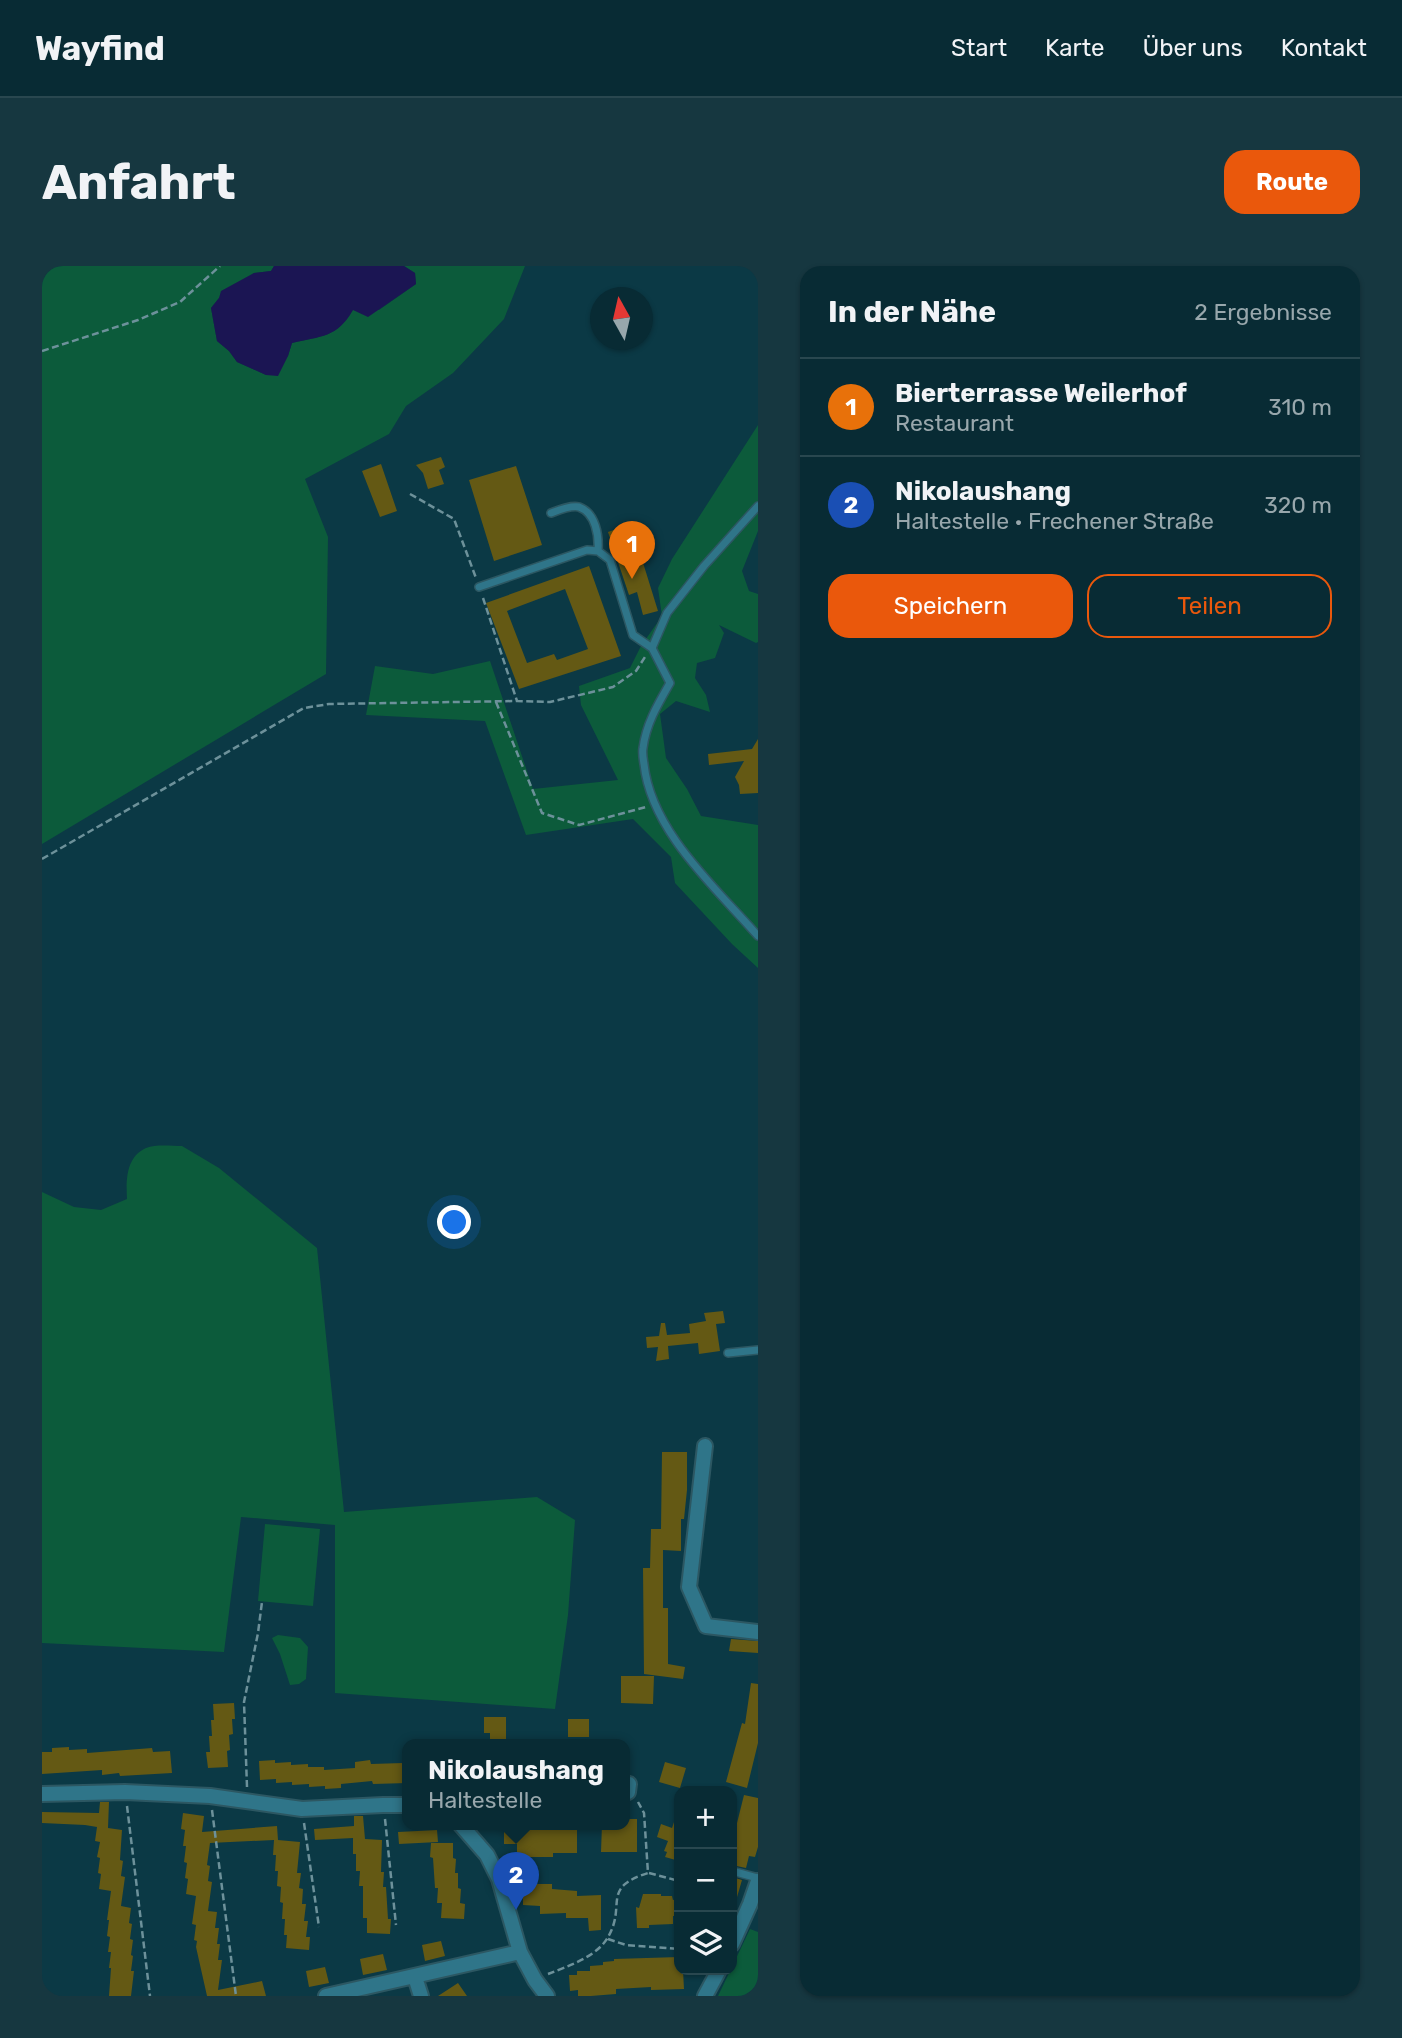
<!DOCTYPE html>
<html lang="de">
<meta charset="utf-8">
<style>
body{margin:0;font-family:Rubik,sans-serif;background:#163740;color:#f1f3f6}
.controls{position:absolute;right:21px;bottom:21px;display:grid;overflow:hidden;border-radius:14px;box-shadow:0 2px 5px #0004}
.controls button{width:63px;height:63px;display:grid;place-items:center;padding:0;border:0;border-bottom:2px solid #29474f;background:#082b34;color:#f1f3f6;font:35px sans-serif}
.compass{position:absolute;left:548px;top:21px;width:63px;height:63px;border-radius:50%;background:#082b34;box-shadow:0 2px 5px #0004;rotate:352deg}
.you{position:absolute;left:413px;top:957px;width:24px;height:24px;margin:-18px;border:5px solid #fff;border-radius:50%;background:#1a73e8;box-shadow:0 0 0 10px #1a73e833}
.badge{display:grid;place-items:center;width:46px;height:46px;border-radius:50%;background:#ea580c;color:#fff;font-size:23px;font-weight:700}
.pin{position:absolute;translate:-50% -58px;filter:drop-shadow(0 2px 4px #0008)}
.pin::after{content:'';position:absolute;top:37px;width:24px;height:21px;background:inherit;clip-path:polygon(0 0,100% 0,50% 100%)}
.popup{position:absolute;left:360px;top:1473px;width:228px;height:91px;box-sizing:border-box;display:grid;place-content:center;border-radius:14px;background:#082b34;filter:drop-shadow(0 2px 5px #0005);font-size:23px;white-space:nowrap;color:#98a7ac}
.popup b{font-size:26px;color:#f1f3f6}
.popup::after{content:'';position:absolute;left:50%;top:100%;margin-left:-14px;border:14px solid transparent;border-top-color:#082b34}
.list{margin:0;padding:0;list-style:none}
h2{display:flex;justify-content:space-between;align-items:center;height:91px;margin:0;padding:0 28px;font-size:30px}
h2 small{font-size:23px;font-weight:400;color:#98a7ac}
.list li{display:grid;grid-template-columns:46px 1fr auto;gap:21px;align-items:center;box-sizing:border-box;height:98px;padding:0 28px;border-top:2px solid #29474f}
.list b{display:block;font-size:26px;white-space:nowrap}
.list p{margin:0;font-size:23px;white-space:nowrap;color:#98a7ac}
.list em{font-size:23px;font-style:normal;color:#98a7ac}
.actions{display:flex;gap:14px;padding:21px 28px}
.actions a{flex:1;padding:16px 0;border:2px solid #ea580c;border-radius:21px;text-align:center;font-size:24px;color:#ea580c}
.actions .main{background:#ea580c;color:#fff}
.icon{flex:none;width:38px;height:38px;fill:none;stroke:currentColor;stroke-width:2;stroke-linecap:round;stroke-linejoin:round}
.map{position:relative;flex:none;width:716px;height:1730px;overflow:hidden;border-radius:21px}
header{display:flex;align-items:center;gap:42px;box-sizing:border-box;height:98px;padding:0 35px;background:#082b34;border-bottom:2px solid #29474f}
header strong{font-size:33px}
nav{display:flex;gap:38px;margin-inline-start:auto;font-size:24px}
.intro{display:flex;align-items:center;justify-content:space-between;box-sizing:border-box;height:168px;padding:0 42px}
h1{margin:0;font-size:49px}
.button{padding:18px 32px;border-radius:21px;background:#ea580c;color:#fff;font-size:24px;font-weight:700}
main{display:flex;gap:42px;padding:0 42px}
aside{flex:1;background:#082b34;border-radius:21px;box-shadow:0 2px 5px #0004}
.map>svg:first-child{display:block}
</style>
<header>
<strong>Wayfind</strong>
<nav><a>Start</a><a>Karte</a><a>Über uns</a><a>Kontakt</a></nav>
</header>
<div class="intro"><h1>Anfahrt</h1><a class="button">Route</a></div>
<main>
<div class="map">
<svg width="716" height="1730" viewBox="0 0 716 1730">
<rect width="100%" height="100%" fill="#0b3945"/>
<path fill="#0c5b3b" d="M0,0H232L229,5L212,7L177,32L169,42L175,75L187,85L195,96L224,109L246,90L250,77C279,70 295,72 311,43L337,44L374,18L373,7L362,0H483L462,53L411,107L364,140L347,168L263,213L286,271L284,408L0,578Z
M716,159V265L700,305L707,325L716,328V376L714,377L677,359L682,367L673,392L655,397L653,412L664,429L668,446L634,435L618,448L624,492L645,523L659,550L716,559V702L690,678L633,617L629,591L591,553L484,569L443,455L324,449L333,400L391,408L448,395L491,523L576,514L539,439L537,420L588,402L599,380L620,350L616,322L630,293Z
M140,880L177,902L275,982L302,1246L495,1231L533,1254L526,1349L513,1443L293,1427V1259L199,1251L182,1386L0,1377V926L32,941L59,944L85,933C84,914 84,891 104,882C114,878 129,880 140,880Z
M223,1258L278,1263L271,1340L216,1335Z
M236,1369L258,1372L266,1381L264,1413L257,1418L248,1419L238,1388L230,1372Z
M708,1663L716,1666V1730H676Z"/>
<path fill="#1b1553" d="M232,0H362L373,7L374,18L326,51L311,44C295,72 279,70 250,77L246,90L236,110L224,109L195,96L187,85L175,75L169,42L177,32L179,25L212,7L229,5Z"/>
<path fill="#645914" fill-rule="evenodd" d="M399,191L403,201L397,204L402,218L386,223L381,207L374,199Z
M339,198L355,245L338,251L320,205Z
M474,200L500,279L452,295L427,214Z
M589,258L616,345L601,349L595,326L587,329L566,266Z
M547,300L579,390L477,423L444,337ZM523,323L546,383L515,394L512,388L485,397L465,345Z
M716,473V527L698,528L697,519L693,511L702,495L667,499L666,488L710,483Z
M681,1045L683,1057L674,1058L678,1085L657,1088L656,1077L626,1080L627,1093L614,1095L616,1081L605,1082L604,1071L617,1070L619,1057H623L625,1069L648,1067L647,1058L664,1055L662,1047Z
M620,1186H645V1224L642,1253H639V1285L621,1284V1342H626V1398L643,1401L641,1413L602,1408L601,1302H608L609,1263H619Z
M689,1373L716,1375V1387L687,1385Z
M579,1410H612L611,1438L579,1437Z
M709,1417L716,1418V1477L705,1522L684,1516L700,1457L703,1458Z
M192,1437L193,1453H190L191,1468L187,1469L188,1484L185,1485L186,1501L166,1502L164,1486H168L167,1470H170L169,1454H172L171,1438Z
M442,1451H464V1478H448V1467H442Z
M526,1453H547V1471H526Z
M27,1481V1484L45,1483V1487L110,1482L111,1486L128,1485L130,1507L78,1510L77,1507L60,1509V1504L0,1508V1486H10V1482Z
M233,1494V1497L249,1496V1499L266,1498V1501H282V1504L313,1502V1496L328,1494L329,1498L361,1497L362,1502L366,1501V1517L331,1518L330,1515L299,1518V1522L283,1523V1520L267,1521V1518L250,1519V1516L234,1517V1513L218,1514L217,1495Z
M623,1496L644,1502L638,1522L617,1516Z
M702,1529L716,1532V1581L713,1591L707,1590L704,1602L690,1599V1577Z
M58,1536H67L66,1562L80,1564L78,1594L81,1595L79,1610L83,1611L79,1640L89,1642L87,1657L90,1658L88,1673L91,1674L89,1689L91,1690L89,1705H92L89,1730H67L69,1702H67L69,1686H66L68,1671L65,1670L67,1654H65L69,1625L57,1623L59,1608L56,1607L58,1592L55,1591L58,1576L53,1575L55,1561L43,1559L0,1557V1546L57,1547Z
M141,1547L162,1550L160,1566L235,1560L236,1574L258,1576L255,1607H259L257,1622L261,1623L260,1638H264L262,1655H266L264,1671H268L267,1684L244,1682L245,1669H242L243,1653H240L241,1637L238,1636L239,1621L235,1620L236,1605H233L234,1589H231L232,1574L168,1577L165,1599L168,1600L166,1615L170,1616L166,1645L175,1646L173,1662H177L175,1678H178L176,1694H180L176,1724L220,1715L224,1730H165L154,1681L155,1675L152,1674L154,1659L150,1658L154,1630L144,1628L146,1613L143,1612L145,1597L142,1596L144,1580H141L143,1564L139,1563Z
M635,1547H637V1595L623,1591L625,1586L622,1585L626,1575L615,1571L619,1558L630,1562Z
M312,1550H321L323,1573L340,1574L339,1606H342L341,1621H344L346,1653H349L348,1668L325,1667V1652H321V1620H317L318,1605H314V1588H311V1572L273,1574L272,1563L312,1560Z
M584,1553H595V1586H559L560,1558H583Z
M487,1558H535V1587H511V1591H487V1597H475V1578H462V1565H476L475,1562H487Z
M395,1564L396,1576L357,1578L356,1566Z
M389,1577H411V1592L414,1593L413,1607H416V1622L419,1623L418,1637L423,1638L422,1653L399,1652L400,1637H395L396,1622H393L391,1592L388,1591Z
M690,1611L700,1614L693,1638L690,1637Z
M486,1618H510V1623L535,1625V1630L559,1629V1664L547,1665L546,1652H524V1647L498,1648V1640L481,1639V1627H486Z
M601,1628H619V1630H630L631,1634L637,1633V1650H631V1658L607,1659V1662H595L594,1641L597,1642Z
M399,1675L403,1690L383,1695L380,1679Z
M341,1688L345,1704L321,1709L318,1693Z
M637,1691V1704H641L642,1723L609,1724V1721L574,1723V1728L549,1730H536V1724L528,1725L527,1709H535V1705H548V1700L561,1699V1696L572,1695V1693Z
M283,1701L287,1717L267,1721L264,1705Z
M416,1717L425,1730H396Z"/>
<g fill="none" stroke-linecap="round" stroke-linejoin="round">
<defs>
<path id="service" d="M509,247C517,244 529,239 537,241C554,247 557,270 556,285
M437,321L545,284L556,285L568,294L591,369L610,382L628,417C616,438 604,458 601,482C600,487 601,492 602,498C609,565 673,621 716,670
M610,382L625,347L662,300L716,240
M686,1087L716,1084
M690,1605L716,1612"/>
<path id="minor" d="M663,1180L647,1321L664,1360L716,1366
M0,1528L83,1526L168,1530L260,1543L341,1539H365
M582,1528L586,1526L587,1518
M418,1558L445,1589L457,1613L478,1686L493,1714L505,1730
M690,1678L708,1638L716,1615
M373,1711L379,1730
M284,1730L478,1686
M663,1730L677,1704"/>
</defs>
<use href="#service" stroke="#2c5762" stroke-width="10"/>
<use href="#minor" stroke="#2c5762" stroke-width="18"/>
<path stroke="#6d919a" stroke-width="2.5" stroke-dasharray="7 3.5" stroke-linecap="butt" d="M0,85L96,54L138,36L178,0
M368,228L412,253L434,312
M441,332L475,435
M454,436L500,547L537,559L604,541
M0,593L262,442L287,438L475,435L508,436L571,421L594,405L603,391
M205,1521L202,1436L216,1367L220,1336
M85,1540L108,1730
M170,1544L194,1730
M343,1553L354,1659
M262,1557L277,1661
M607,1607L637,1615
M566,1673L584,1679L637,1683
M506,1708C526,1700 555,1691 566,1671C585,1639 558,1622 606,1607L602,1547L596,1536"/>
<use href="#service" stroke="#2f7589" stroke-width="7"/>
<use href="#minor" stroke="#2f7589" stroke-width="14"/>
</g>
</svg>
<div class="controls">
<button>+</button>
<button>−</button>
<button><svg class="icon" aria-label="layers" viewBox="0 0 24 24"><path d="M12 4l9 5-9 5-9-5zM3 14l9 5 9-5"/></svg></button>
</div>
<svg class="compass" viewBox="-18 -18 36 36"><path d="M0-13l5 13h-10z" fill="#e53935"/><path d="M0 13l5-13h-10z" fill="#98a7ac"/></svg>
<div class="you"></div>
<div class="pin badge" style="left:590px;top:313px;background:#e8710a">1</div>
<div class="pin badge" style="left:474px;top:1644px;background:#1a4fb4">2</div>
<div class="popup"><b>Nikolaushang</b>Haltestelle</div>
</div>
<aside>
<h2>In der Nähe<small>2 Ergebnisse</small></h2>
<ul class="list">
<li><span class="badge" style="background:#e8710a">1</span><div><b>Bierterrasse Weilerhof</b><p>Restaurant</p></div><em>310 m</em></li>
<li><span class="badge" style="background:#1a4fb4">2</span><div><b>Nikolaushang</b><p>Haltestelle · Frechener Straße</p></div><em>320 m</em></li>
</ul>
<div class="actions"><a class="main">Speichern</a><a>Teilen</a></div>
</aside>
</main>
